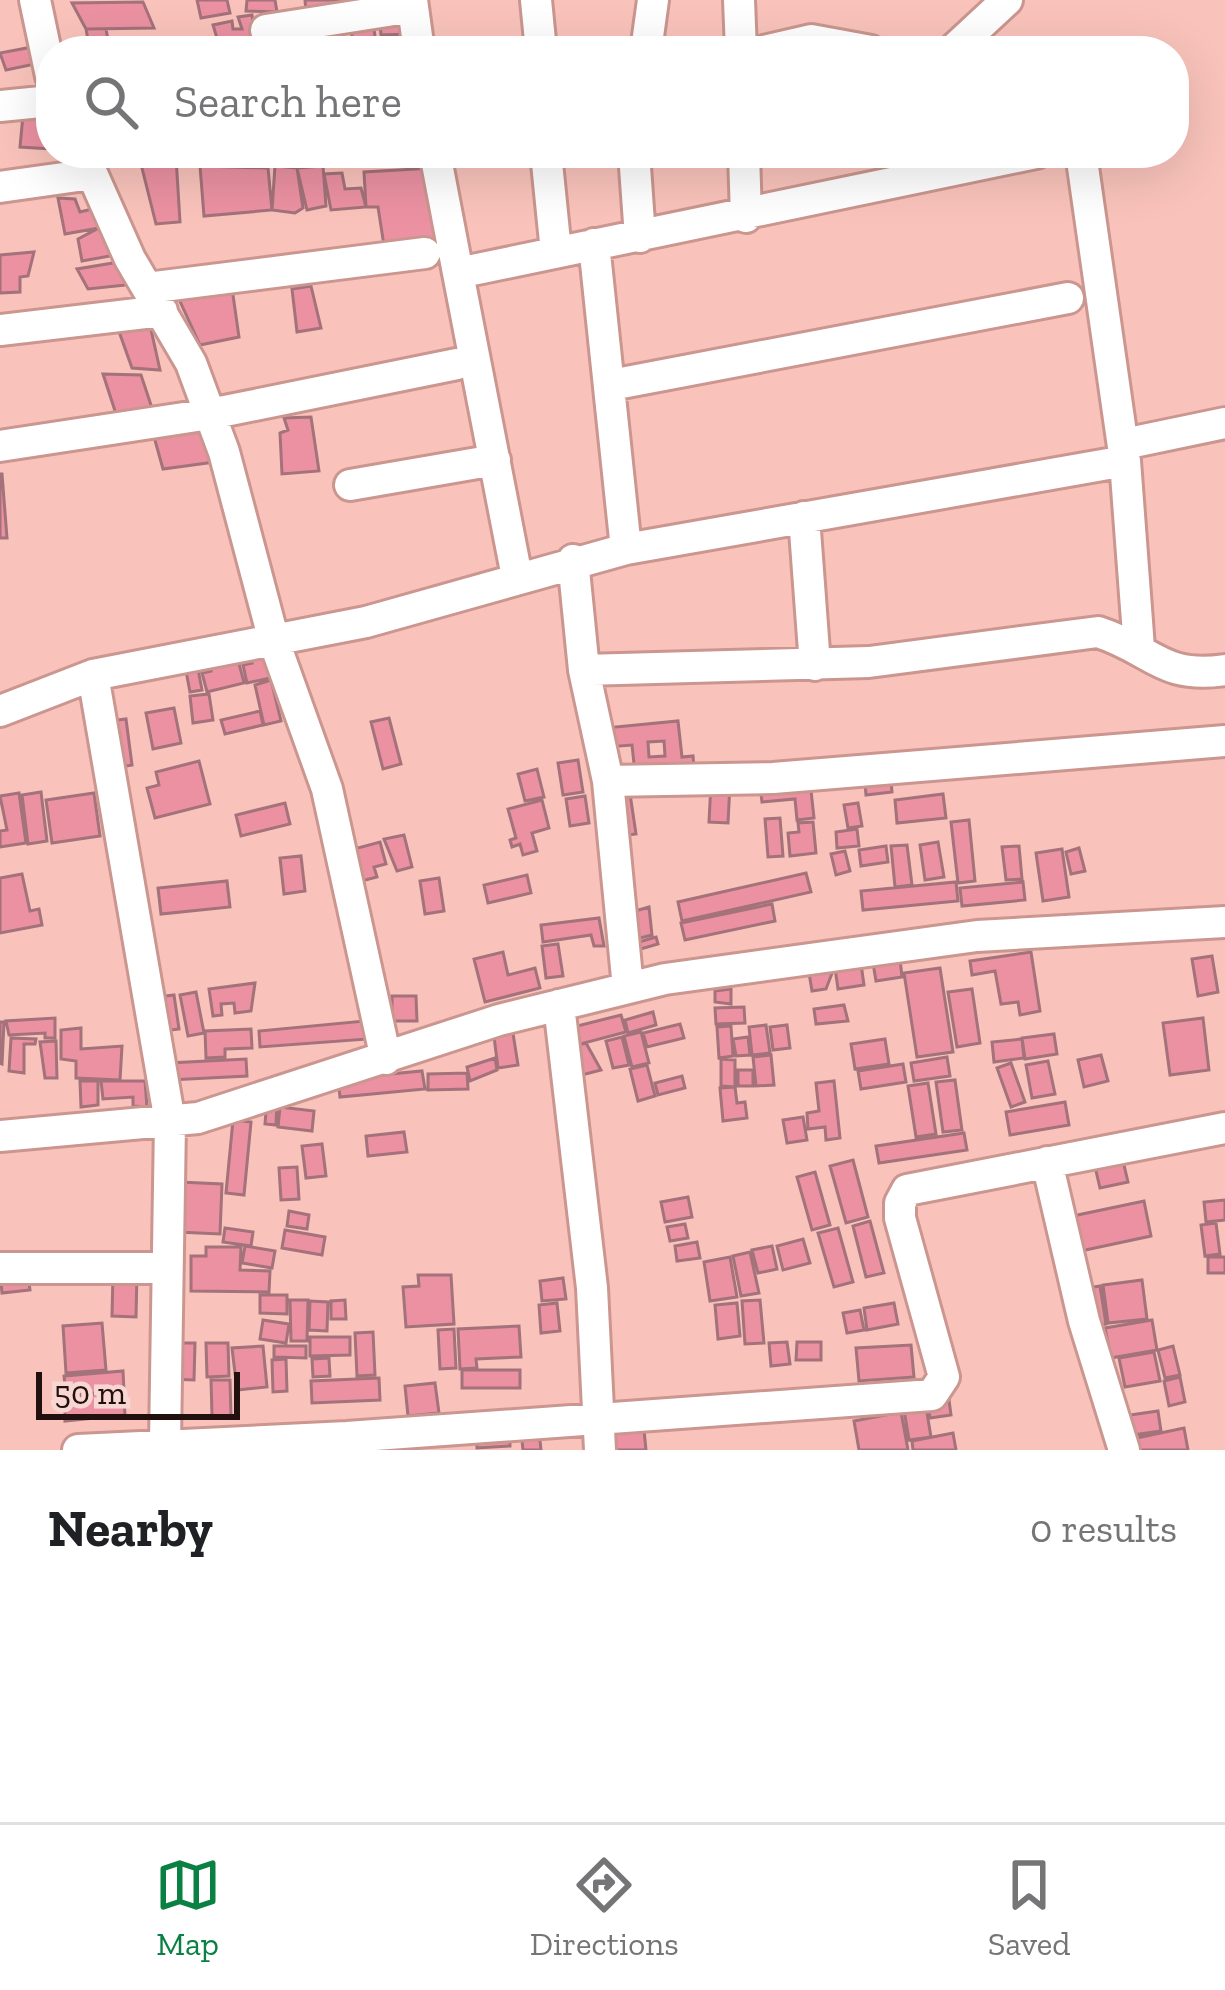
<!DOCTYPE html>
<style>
body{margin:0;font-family:"Zilla Slab",serif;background:#f2f2f2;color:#202124}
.scale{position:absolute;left:36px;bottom:30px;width:204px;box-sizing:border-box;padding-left:12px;border:6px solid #22100e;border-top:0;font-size:33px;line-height:42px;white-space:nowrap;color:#22100e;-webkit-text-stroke:9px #f8d6d1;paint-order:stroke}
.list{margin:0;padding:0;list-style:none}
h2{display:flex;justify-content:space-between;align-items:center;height:156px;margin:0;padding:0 48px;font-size:51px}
h2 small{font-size:39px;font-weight:400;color:#757577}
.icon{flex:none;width:66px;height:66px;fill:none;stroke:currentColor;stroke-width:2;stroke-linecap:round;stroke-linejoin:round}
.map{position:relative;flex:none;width:1225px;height:1450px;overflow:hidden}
.search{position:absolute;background:#fff;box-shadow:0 12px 48px #0002;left:36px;right:36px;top:36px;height:132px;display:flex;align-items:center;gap:30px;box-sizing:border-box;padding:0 42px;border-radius:48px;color:#757577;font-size:45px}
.sheet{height:372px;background:#fff}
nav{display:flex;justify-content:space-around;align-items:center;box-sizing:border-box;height:168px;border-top:3px solid #e0e0e0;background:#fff;font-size:33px;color:#757577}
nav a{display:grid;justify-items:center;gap:6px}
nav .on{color:#0b8043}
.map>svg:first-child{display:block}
</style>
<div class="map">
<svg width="1225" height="1450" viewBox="0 0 1225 1450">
<rect width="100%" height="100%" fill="#f9c3bb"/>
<path fill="#eb91a2" stroke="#a3727a" stroke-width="3" fill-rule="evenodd" d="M197,0H227L230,13L201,18Z
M247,0H275L277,12L246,11Z
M305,0H353L354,14L307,22Z
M143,2L154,28L86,29L72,3Z
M252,15L255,38L219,45L213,25L232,21L233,29H242L238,17Z
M411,22L412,34L381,35L380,24Z
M86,29H106L110,51H90Z
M351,29H374L377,51H354Z
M275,39L281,51H258L257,44Z
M380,39H396L397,51H381Z
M32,47L40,63L6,70L0,53Z
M51,111V149L20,147L23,115Z
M139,156L176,157L180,222L156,224Z
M200,166L268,168L272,210L204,216Z
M275,166L297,168L303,208L295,213L272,210Z
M323,166L326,206L307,210L297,168Z
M433,168L441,253L385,252L378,207H366L364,172Z
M342,173L345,189L361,188L366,207L331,210L324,174Z
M58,198L75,199L80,212L96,208L99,228L65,234Z
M99,228L121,254L82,261L78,239Z
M34,252L28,276L20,277V292L0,293V255Z
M119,262L126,285L88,289L77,269Z
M311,286L321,328L297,332L292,289Z
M232,288L239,337L200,345L178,297Z
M148,316L160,370L132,368L116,323Z
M103,374L141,375L153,411L117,417Z
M311,417L319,471L282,474L280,433L288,430L284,418Z
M209,429L215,462L163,469L153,433Z
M0,474H2L7,538H0Z
M267,645L275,677L247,683L243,665L252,663L249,650Z
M236,652L244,683L207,692L202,673L211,671L208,659Z
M197,664L202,690L190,692L185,666Z
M271,680L281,721L264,725L255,685Z
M209,694L213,720L193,723L190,696Z
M174,708L181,743L153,749L146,713Z
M260,711L263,725L225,734L221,720Z
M389,718L401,764L383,769L371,722Z
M126,719L132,765L115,768L109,721Z
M678,721L682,757L693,756L694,767L635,773L632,745L607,747L605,728ZM664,741L665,756L649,757L648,742Z
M578,760L583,792L563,795L558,763Z
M199,761L210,804L155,818L147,788L159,785L156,772Z
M537,769L544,797L525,801L518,774Z
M890,772L892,792L866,795L864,774Z
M810,781L814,818L797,820L795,799L762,802L760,786Z
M711,783L730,784L728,823L709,822Z
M629,787L636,834L618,836L610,790Z
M41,792L47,841L28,844L22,795Z
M19,793L26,843L0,847V831L7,830L0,796Z
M94,793L100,836L52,843L46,800Z
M943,794L946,818L897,823L895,800Z
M585,796L589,823L570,826L566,799Z
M542,800L549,828L532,833L537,851L523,855L520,844L512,847L510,840L516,838L508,809Z
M285,803L290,824L241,836L236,815Z
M858,803L862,826L848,828L844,805Z
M780,818L783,856L768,857L765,819Z
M969,820L975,881L958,883L951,822Z
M813,822L816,853L790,856L788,833L799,832L798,823Z
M857,829L859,846L837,848L836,832Z
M404,835L412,867L397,871L384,839Z
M380,842L386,864L374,867L377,877L362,881L354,849Z
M938,842L944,877L925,880L920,845Z
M907,845L912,885L895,887L891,846Z
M886,846L888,862L861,866L859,850Z
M1019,846L1022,879L1006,880L1002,847Z
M1079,848L1085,871L1071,874L1066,852Z
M1062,849L1069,897L1043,901L1036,853Z
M845,851L850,871L836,875L831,854Z
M301,856L305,891L284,894L280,858Z
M806,873L811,892L682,921L678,902Z
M22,874L30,911L39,909L42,925L0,933V878Z
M527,875L531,893L488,903L484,885Z
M439,878L444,911L425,914L420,881Z
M227,881L230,907L161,914L158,888Z
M956,882L958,901L863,910L861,891Z
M1023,882L1025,900L962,906L960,888Z
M772,904L775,921L685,940L681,923Z
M649,907L652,935L632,940L625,914Z
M599,918L604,946H594L591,935L543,942L541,925Z
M656,937L658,944L634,951L632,944Z
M558,944L563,976L546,978L542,946Z
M859,950L864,985L838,989L833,954Z
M503,952L508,975L535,968L540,988L485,1002L474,959Z
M1031,952L1040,1011L1020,1015L1018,1002L1001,1004L995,971L972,975L970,961Z
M1212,956L1218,992L1198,996L1192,959Z
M900,959L902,977L876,981L873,963Z
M834,968L826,989L812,991L809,973Z
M940,968L953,1052L917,1057L904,973Z
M255,983L251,1011L235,1013L234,1003L221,1004L222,1015L213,1016L209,989Z
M731,989V1004L715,1002V991Z
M972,989L980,1043L957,1047L948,992Z
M196,992L204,1033L188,1036L180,995Z
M174,995L179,1029L163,1031L158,997Z
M392,996H416L417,1021H392Z
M844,1005L848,1021L816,1024L814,1009Z
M744,1007L745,1023L716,1024L715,1008Z
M653,1012L656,1025L628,1033L625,1020Z
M621,1015L626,1032L573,1046L569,1028Z
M55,1018V1038H45V1033L9,1035L6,1021Z
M1203,1018L1209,1070L1170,1075L1163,1023Z
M364,1021L368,1039L260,1047L259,1031Z
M0,1022H4L2,1064L0,1063Z
M680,1024L684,1038L647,1047L643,1033Z
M766,1025L770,1053L752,1055L749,1027Z
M787,1025L790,1048L773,1050L770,1027Z
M731,1026L733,1056L719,1058L717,1027Z
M512,1027L518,1065L498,1068L493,1029Z
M81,1028V1049L122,1046L120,1080L76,1078V1061L61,1059V1030Z
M251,1029L252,1048L225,1049V1057L206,1058L205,1031Z
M641,1032L649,1063L632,1067L624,1036Z
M1054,1034L1057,1054L1025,1059L1022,1038Z
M622,1037L629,1065L613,1068L606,1041Z
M748,1037L750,1055L736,1056L733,1039Z
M11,1038L36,1039L35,1044H24V1073L9,1071Z
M885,1039L889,1064L855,1069L851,1044Z
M1022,1039L1024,1058L994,1062L992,1042Z
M56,1041L57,1078H45L40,1042Z
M586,1043L601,1070L578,1076L571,1047Z
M771,1055L774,1085L756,1086L753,1057Z
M1101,1055L1108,1081L1084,1087L1078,1060Z
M947,1057L950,1076L914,1081L911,1063Z
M495,1058L497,1070L470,1081L467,1067Z
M246,1059L247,1076L170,1080L169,1063Z
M721,1059L735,1060V1087L721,1086Z
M1048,1061L1055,1094L1032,1098L1026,1065Z
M1011,1063L1025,1102L1011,1107L997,1068Z
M903,1064L906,1082L861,1089L858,1071Z
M647,1065L655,1096L638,1101L630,1069Z
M738,1070H753V1086H738Z
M422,1071L425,1089L340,1097L338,1079Z
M467,1073L468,1089L428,1090V1074Z
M682,1076L685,1088L658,1095L655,1083Z
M955,1080L962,1130L943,1132L936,1082Z
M80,1081H98V1105L81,1107Z
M101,1081H145L147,1107L133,1106V1097L103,1099Z
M834,1081L840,1138L826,1140L825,1127L808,1129L807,1113L819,1111L816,1083Z
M928,1083L936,1134L916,1137L908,1086Z
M735,1087L737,1103L745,1102L747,1118L723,1121L720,1088Z
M267,1099L277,1100L276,1125L265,1124Z
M1065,1102L1069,1125L1010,1135L1006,1112Z
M280,1107L314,1111L312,1131L278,1127Z
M803,1117L807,1140L787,1143L783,1120Z
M233,1120L251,1122L244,1195L226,1193Z
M404,1132L407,1152L368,1156L366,1136Z
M964,1133L967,1150L879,1163L876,1146Z
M322,1144L326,1176L306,1178L302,1146Z
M1120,1148L1128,1182L1100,1188L1092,1154Z
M853,1160L868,1217L846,1223L830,1166Z
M297,1167L299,1199L281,1200L279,1168Z
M815,1172L830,1225L812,1230L797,1177Z
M179,1182L222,1184L220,1234L177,1232Z
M688,1197L692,1217L665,1222L661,1202Z
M1225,1200V1220L1206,1222L1204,1202Z
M1144,1201L1151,1236L1081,1251L1073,1216Z
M289,1211L309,1215L307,1229L287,1226Z
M870,1221L884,1273L866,1277L853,1226Z
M1216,1223L1220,1254L1205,1256L1201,1225Z
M685,1224L688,1238L670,1241L667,1227Z
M225,1228L253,1232L251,1246L223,1242Z
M838,1228L853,1282L834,1287L818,1233Z
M285,1230L325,1237L322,1255L282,1248Z
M803,1239L810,1263L783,1270L777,1246Z
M697,1242L700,1258L677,1261L675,1246Z
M245,1246L275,1251L272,1268L242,1263Z
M772,1246L777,1269L758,1273L752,1250Z
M206,1247H241L240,1270L270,1271L269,1292L191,1291V1256H206Z
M750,1252L759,1293L741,1296L733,1256Z
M730,1257L737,1297L710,1301L704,1262Z
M1208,1257H1225V1273H1208Z
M27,1270L30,1290L2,1293L0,1273Z
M113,1273H137L136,1317L112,1316Z
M418,1275H451L454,1324L406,1327L403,1287L419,1286Z
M563,1278L566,1299L542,1301L540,1281Z
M1142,1280L1147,1319L1108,1323L1103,1285Z
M1100,1286L1106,1324L1089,1327L1082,1289Z
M260,1295H287V1314L260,1313Z
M290,1300H308L307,1341H291Z
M345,1300L346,1319H331V1301Z
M760,1300L764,1343L745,1344L742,1301Z
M310,1301L328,1302L327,1331L309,1330Z
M557,1303L560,1331L541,1333L539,1305Z
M737,1303L740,1336L718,1339L715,1305Z
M894,1303L898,1324L867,1330L864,1308Z
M860,1310L864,1330L847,1333L843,1313Z
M263,1320L289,1324L286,1343L260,1339Z
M1152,1320L1157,1350L1111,1358L1105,1328Z
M102,1323L106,1370L66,1373L63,1326Z
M519,1326L521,1357L476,1359L477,1368L460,1369L458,1329Z
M454,1329L456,1368L440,1369L438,1330Z
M373,1332L375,1375L357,1376L355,1333Z
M310,1337H350V1355L310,1356Z
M787,1342L790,1364L771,1366L769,1343Z
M797,1342H821V1360H796Z
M168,1343H195L194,1380L167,1379Z
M206,1343H228L229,1376L207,1377Z
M911,1345L914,1377L859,1381L856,1348Z
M263,1346L267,1387L237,1390L232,1348Z
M274,1346H306V1358L274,1357Z
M1173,1346L1180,1375L1165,1378L1158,1350Z
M1154,1352L1160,1381L1125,1387L1119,1358Z
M329,1358L330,1376L313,1377L312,1359Z
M286,1359L287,1391L273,1392L272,1360Z
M462,1370H520V1388H462Z
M123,1371L124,1391L66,1395L64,1376Z
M1180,1377L1185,1402L1169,1406L1164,1381Z
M379,1378L380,1400L312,1403L311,1381Z
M211,1380H230L231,1416H212Z
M435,1383L439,1413L408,1416L405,1386Z
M106,1394L109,1399H124L125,1415L65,1421V1405L81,1404V1395Z
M949,1400L951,1415L930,1418L928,1403Z
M926,1407L931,1437L909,1440L904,1410Z
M1158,1411L1161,1431L1133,1435L1130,1415Z
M901,1412L908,1450H859L854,1421Z
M1184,1428L1188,1450H1134L1132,1439Z
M510,1429V1446L477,1448L476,1431Z
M644,1430L646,1450H610L608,1432Z
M539,1431L541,1450H523L521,1432Z
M953,1433L956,1450H913L912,1441Z"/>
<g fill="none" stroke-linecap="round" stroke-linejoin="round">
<defs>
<path id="minor" d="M35,0L51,76
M412,0L419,51
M536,0L541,51
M739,0L741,51
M266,30L413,7
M646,51L653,0
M764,51L811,40L871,51
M952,51L1007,0
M0,106L51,101
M83,153L130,259L191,363L224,452L274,641L327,789L386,1059
M435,153L458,273
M546,153L556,252
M634,153L640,237
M744,153L746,217
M1081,153L1125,461
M0,187L92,174
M594,244L626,549
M147,288L425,253
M0,330L162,311
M611,385L1068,298
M1124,444L1225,423
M0,446L210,414L457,364
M350,485L495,460
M804,517L815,665
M573,560L584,670L608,781L628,988
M517,577L458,273L1036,153
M584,670L869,662L1098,632C1154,650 1160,679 1225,670
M93,675L170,1122L165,1442
M0,711L93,675L366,622L626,549L1125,461L1139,648
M608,781L773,778L1225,741
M559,1005L592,1288L600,1450
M0,1136L198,1118L499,1020L665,979L977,936L1225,922
M1047,1162L1084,1321L1124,1450
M0,1268H167
M78,1450L347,1437L932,1395L944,1377L900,1218V1203L907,1190L1225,1128"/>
</defs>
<use href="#minor" stroke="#ca968f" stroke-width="36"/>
<use href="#minor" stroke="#fff" stroke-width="30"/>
</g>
</svg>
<div class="scale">50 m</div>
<div class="search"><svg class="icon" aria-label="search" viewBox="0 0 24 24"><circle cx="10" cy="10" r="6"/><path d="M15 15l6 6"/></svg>Search here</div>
</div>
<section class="sheet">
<h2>Nearby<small>0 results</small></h2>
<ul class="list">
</ul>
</section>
<nav>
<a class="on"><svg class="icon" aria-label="map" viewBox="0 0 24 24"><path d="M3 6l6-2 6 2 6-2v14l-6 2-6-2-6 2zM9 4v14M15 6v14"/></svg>Map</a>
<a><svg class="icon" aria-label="directions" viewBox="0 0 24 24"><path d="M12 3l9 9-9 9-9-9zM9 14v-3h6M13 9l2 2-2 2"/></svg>Directions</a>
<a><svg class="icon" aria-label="saved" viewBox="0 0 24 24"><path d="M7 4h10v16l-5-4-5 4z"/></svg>Saved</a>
</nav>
